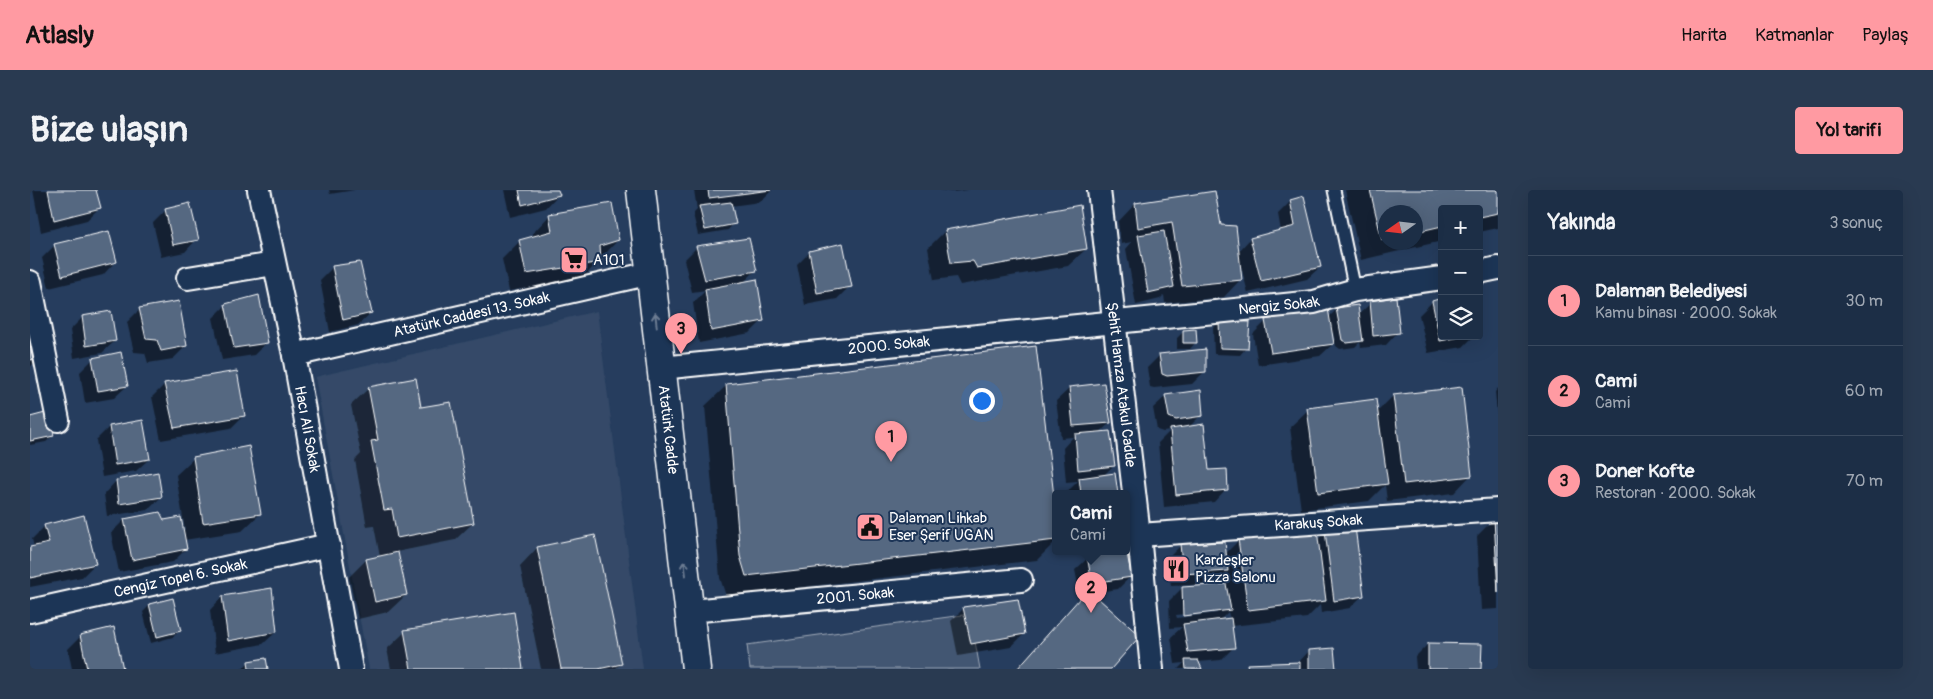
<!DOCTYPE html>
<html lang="tr">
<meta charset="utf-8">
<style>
body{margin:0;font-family:Pangolin,sans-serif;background:#293a51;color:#f1f3f6}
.controls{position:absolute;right:15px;top:15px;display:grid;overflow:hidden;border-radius:5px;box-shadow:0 5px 20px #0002}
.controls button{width:45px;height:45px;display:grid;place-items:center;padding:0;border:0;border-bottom:1px solid #3a4a5f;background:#1c2e46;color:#f1f3f6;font:25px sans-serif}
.compass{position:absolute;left:1348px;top:15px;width:45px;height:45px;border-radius:50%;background:#1c2e46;box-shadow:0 5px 20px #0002;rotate:256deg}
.you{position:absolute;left:951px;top:210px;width:18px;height:18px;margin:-12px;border:4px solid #fff;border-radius:50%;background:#1a73e8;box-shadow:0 0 0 8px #1a73e833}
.badge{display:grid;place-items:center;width:32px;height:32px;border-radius:50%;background:#ff9aa2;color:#111;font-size:16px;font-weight:700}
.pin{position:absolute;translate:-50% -41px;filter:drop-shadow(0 1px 2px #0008)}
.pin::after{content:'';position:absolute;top:26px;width:18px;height:15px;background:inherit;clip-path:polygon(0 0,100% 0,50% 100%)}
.popup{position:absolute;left:1022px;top:300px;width:78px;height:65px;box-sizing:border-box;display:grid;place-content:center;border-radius:5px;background:#1c2e46;filter:drop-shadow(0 1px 4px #0005);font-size:16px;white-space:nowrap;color:#a0a8b3}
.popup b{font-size:19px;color:#f1f3f6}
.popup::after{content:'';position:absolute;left:50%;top:100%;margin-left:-10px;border:10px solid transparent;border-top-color:#1c2e46}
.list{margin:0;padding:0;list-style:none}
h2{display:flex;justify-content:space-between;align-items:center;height:65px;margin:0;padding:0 20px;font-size:21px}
h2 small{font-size:16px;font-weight:400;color:#a0a8b3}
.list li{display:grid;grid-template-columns:32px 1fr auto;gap:15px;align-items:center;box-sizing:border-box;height:90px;padding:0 20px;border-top:1px solid #3a4a5f}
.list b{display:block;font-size:19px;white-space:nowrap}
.list p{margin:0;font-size:16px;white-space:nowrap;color:#a0a8b3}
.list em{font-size:16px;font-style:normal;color:#a0a8b3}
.icon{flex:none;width:28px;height:28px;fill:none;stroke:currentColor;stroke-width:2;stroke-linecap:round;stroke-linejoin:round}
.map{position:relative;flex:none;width:1468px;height:479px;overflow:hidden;border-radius:5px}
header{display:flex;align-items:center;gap:30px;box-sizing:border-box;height:70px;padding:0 25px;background:#ff9aa2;color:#111}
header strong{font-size:24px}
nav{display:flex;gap:28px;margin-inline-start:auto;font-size:18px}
.intro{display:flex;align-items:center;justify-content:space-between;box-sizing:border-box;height:120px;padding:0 30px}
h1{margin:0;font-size:35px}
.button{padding:12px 22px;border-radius:5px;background:#ff9aa2;color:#111;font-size:18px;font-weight:700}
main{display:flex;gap:30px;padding:0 30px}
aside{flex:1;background:#1c2e46;border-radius:5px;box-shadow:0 5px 20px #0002}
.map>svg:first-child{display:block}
</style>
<header>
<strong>Atlasly</strong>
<nav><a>Harita</a><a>Katmanlar</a><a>Paylaş</a></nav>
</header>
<div class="intro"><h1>Bize ulaşın</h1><a class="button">Yol tarifi</a></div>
<main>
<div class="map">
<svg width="1468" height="479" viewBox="0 0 1468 479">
<rect width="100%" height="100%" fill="#263d5e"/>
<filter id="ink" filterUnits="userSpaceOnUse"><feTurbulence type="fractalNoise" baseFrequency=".02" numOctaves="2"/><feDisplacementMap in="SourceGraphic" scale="10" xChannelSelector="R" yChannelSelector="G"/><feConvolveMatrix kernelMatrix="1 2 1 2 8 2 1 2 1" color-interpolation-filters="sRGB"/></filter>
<g filter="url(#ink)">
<path fill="#344a68" d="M567,121L613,479H339L285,187Z"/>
<path fill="#425672" stroke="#a0aab8" d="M940,424L950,479H720L717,455Z"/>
<path fill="#0007" fill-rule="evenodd" d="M3,0H65L69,18L57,30L11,42Z
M299,0H325L300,4Z
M474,0H527L528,5L516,18L480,27Z
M664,0H742L730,12L701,16L704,33L698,40L668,45L663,24L667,20Z
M910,0H939L921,2Z
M1315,0H1468V38L1449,42V19H1412V51L1331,70ZM1356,22H1386V52H1356Z
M1261,11L1290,77L1277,89L1218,103L1211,76L1210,77L1211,89L1194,107L1135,113L1134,105L1130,109L1106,115L1096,59L1102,52L1091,54L1088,32L1105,14L1190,36L1208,62L1220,49L1251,41L1248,24Z
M136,20L167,49L155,62L131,67L123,33Z
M520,25L588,50L552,89L479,101L472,69L490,51L503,47V43Z
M915,41L1056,59L1038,76L930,95L926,87L904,90L898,58Z
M24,56L85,72L73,85L19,98L12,68Z
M667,57L726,80L713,93L733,130L720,143L669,153L663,113L676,100L662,102L654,70Z
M780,62L820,96L807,109L775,115L767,75Z
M303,77L341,123L328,135L300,142L290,90Z
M1412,109V146H1444L1433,157L1398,163L1389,125L1402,112Z
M148,112L156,156L143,169L118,173L115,163L104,162L97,132L109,120Z
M1341,113L1368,142L1356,155L1331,158L1330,152L1325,157L1310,159L1306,156L1303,143H1301L1303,154L1290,166L1228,175L1223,144L1236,131L1298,128L1306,120L1328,125Z
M196,115L237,152L224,165L192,170L183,128Z
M52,128L85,151L72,163L44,168L40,140Z
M0,129L10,168L0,177Z
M1189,132L1216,158L1210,165L1184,164L1183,138Z
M1154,141L1166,152L1160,159H1147V148Z
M1005,158L1026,334V351L1007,370L696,406L690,388L675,216L696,196Z
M1130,165L1175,181L1162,194L1124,198L1120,197L1117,178Z
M63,169L97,196L84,208L55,213L50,182Z
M135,194L214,225L201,238L131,250L122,207Z
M339,198L390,219L443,333L425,350L366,362L376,405L358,422L328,429L319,387L336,370L350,367L344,336L337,337L325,270L331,264L321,215Z
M1468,198V235L1465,202Z
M1039,199L1080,233L1069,243L1084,275L1073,286L1084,284L1087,304H1037V302L1048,291L1036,292L1033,258L1043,247L1031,248L1026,211Z
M1136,206L1171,225L1159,237L1178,282L1196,299L1184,312L1134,317L1128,253L1140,241L1133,242L1127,240L1123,218Z
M1363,206L1441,285L1424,303L1357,311L1355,295L1339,311L1271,320L1260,237L1278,220L1346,223Z
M0,228L23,246L16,252L0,255Z
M79,237L119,269L106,281L72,287L66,250Z
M164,268L230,324L212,341L154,350L156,359L143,372L89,382L81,343L94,330L134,331L155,340L146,285Z
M86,291L131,307L118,320L77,326L74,304Z
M1464,329H1468V419L1451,420L1447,346Z
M15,336L65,374L52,387L0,397V358L4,357L2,349Z
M1296,342L1333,405L1320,418L1291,423L1290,415L1277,428L1201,436L1203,458L1191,470L1168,472L1171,479H1148L1154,473L1145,474L1141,447L1152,437L1140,438L1139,411L1152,398L1179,396V394L1141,396L1138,368L1151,355L1195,364L1209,350H1287ZM1193,385L1195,395L1182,396ZM1187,421V423L1147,428L1146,425ZM1198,422L1200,429L1189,431Z
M507,358L591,474L585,479H511L490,376Z
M1095,362L1100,387L1088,399L1061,403L1109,447L1079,479H986L1056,404L1050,405L1045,380L1058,368Z
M192,407L246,442L233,454L185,463L180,420Z
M120,415L149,441L143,447L121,453L113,422Z
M934,418L994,444L981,457L928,466L921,431Z
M483,423L492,479H361L357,459L375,442Z
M83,438L92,479H42L38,459L51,446Z
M1398,454L1450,455V479H1386L1385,467Z
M1303,460L1304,479H1214L1218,475L1267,474L1279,461Z
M235,469L237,479H212L219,472Z"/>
<path fill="#556781" stroke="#fff" d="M18,0H66L71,18L24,30Z
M489,0H528L530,5L492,15Z
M678,0H741L679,8Z
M1340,0H1468V23L1449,27V19H1412V36L1386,42V22H1356V49L1352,50Z
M1185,1L1191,35L1206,36L1212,90L1152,96L1142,32L1108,38L1105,13Z
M1274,6L1291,77L1231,91L1220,48L1265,36L1260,10Z
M701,12L706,34L675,40L669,16Z
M160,13L169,50L143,55L135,19Z
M582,13L589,50L570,56L571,72L496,84L489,50L522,41L519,24Z
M1050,15L1057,59L947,78L943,71L921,73L915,40Z
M79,41L87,72L32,86L24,54Z
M1134,41L1144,97L1118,103L1108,45Z
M719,48L727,81L675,90L666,56Z
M813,53L822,97L787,103L779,61Z
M330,72L342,123L313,130L302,76Z
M727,89L734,131L681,141L675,99Z
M229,105L238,153L204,158L195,114Z
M1366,107L1370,143L1343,146L1340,111Z
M1412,108V146H1436L1410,151L1402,111Z
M149,111L157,156L131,161L127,150L116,149L109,118Z
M1328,115L1333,151L1317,153L1312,150L1306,118Z
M1298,118L1304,154L1241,163L1235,130Z
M81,121L86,151L56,156L52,126Z
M0,128L11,168L0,170Z
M1189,131L1220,132L1218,159L1190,158Z
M1166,139L1167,153H1153V140Z
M1006,156L1026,323V350L716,386L710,366L696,194Z
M1176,159V182L1137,186L1132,184L1129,164Z
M91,162L98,196L68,201L62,168Z
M207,181L215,226L144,238L134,193Z
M386,188L391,217L421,212L444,333L367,348L362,319L354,320L341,251L348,250L338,197Z
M1074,193L1081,233L1043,236L1039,197Z
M1432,197L1442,286L1374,294L1363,205Z
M1171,200L1173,226L1146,230L1139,227L1135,205Z
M1346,209L1358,294L1288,303L1277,218Z
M19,222L24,246L0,251V227Z
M113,230L120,269L85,275L79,236Z
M1174,234L1179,280L1197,279L1198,300L1146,305L1140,239Z
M1080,241L1085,276L1048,280L1045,244Z
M219,256L231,324L173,333L163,267Z
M128,282L132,307L89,314L86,290Z
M1085,283L1088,304H1051L1049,288Z
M130,322L134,330L151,327L157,359L102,370L94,329Z
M54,325L66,374L0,388V357L19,353L14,335Z
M1468,327V403L1464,328Z
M1325,337L1334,406L1304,411L1295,341Z
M1287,340L1296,411L1218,420L1208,349Z
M565,345L592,474L568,479H531L507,357Z
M1195,352L1198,381L1153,384L1150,354Z
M1096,360L1102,387L1062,393L1057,366L1096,362Z
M368,362L377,405L345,412L336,369Z
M1196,394L1201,420L1153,426L1152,397Z
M242,398L247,442L198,451L192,406Z
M1058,399L1110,446L1081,479H987Z
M143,408L151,441L127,447L119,414Z
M988,409L995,444L941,454L933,417Z
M484,422L493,479H381L374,440Z
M1201,428L1205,458L1158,462L1153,434Z
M84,437L93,479H57L50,445Z
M1398,453L1452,454L1451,479H1398Z
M1304,458L1306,479H1279V460Z
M236,468L238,479H219L218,471Z
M1155,470H1168L1172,479H1156Z
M1270,472V479H1218L1217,474Z"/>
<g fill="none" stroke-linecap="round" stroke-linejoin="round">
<defs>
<path id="service" d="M1304,0L1325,100"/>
<g id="minor">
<path id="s1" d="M229,0L264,165L321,479"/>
<path id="s2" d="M1069,0L1109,345L1122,479"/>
<path d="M1449,82L1468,78"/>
<path d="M158,88L244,74"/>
<path d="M0,92L28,230"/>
<path id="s3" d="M264,165L621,83"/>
<path id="s4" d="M631,178L1284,112L1325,100L1412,88"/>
<path id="s5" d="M1109,345L1468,320"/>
<path id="s6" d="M0,421L299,355"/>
<path id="s7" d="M660,421L991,390"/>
</g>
<g id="secondary">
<path id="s8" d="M611,0L666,479"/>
</g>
</defs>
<use href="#service" stroke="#fff" stroke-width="15"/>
<use href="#minor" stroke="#fff" stroke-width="26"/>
<use href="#secondary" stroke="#fff" stroke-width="31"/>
<use href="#service" stroke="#1d3557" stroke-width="11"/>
<use href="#minor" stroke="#1d3557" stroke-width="22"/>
<use href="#secondary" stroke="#1d3557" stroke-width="28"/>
</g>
<defs><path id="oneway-shaft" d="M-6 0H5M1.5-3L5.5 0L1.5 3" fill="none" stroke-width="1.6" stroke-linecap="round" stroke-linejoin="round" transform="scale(1.25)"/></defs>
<g stroke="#6c7c92">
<use href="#oneway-shaft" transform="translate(626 130) rotate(-96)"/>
<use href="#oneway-shaft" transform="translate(655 378) rotate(-97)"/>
</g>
</g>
<defs>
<symbol id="supermarket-square" viewBox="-11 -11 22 22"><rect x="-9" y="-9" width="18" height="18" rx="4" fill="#ff9aa2" stroke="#1d3557"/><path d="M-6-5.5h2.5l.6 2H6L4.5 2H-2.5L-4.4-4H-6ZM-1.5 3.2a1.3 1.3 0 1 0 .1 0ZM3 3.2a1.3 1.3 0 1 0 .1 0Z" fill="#111"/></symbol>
<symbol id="civic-square" viewBox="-11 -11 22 22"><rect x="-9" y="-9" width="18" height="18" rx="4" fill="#ff9aa2" stroke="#1d3557"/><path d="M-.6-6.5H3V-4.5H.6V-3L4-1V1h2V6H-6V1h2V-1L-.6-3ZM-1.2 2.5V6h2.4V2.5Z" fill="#111"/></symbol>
<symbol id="restaurant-square" viewBox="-11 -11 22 22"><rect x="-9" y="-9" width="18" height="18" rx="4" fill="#ff9aa2" stroke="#1d3557"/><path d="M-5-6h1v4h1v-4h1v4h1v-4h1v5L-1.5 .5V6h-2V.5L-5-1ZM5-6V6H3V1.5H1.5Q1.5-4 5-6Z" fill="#111"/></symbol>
</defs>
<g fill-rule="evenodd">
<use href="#supermarket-square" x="528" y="54" width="32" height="32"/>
<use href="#civic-square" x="824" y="321" width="32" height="32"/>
<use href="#restaurant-square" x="1130" y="363" width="32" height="32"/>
</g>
<g text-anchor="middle" stroke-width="4" stroke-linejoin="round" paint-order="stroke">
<g font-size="15" fill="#fff" stroke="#1d3557" text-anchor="start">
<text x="563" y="75">A101</text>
<text x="859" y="333">Dalaman Lihkab<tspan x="859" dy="17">Eser Şerif UGAN</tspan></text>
<text x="1165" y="375">Kardeşler<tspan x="1165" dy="17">Pizza Salonu</tspan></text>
</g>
<g font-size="15" fill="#fff" stroke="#1d3557">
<text dy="5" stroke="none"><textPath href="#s4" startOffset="621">Nergiz Sokak</textPath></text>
<text dy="5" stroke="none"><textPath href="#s3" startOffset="182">Atatürk Caddesi 13. Sokak</textPath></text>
<text dy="5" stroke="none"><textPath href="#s4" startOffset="229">2000. Sokak</textPath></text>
<text dy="5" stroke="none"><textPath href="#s2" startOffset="196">Şehit Hamza Atakul Cadde</textPath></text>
<text dy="5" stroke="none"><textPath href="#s1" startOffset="244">Hacı Ali Sokak</textPath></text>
<text dy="5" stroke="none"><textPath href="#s8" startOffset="241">Atatürk Cadde</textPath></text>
<text dy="5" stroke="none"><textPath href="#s5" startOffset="180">Karakuş Sokak</textPath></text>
<text dy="5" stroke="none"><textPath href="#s6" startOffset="154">Cengiz Topel 6. Sokak</textPath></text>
<text dy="5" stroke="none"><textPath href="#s7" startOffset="166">2001. Sokak</textPath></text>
</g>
</g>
</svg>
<div class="controls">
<button>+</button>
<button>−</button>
<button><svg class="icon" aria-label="layers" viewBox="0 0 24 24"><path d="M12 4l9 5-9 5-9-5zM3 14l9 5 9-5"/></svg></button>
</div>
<svg class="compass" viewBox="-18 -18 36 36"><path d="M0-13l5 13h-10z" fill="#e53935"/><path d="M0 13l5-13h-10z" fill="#a0a8b3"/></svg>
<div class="you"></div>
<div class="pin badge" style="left:861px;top:272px">1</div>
<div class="pin badge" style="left:1061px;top:423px">2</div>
<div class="popup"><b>Cami</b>Cami</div>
<div class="pin badge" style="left:651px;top:164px">3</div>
</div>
<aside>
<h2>Yakında<small>3 sonuç</small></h2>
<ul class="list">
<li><span class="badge">1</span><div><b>Dalaman Belediyesi</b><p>Kamu binası · 2000. Sokak</p></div><em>30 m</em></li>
<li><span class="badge">2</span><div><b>Cami</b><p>Cami</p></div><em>60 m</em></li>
<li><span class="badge">3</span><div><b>Doner Kofte</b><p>Restoran · 2000. Sokak</p></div><em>70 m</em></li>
</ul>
</aside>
</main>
